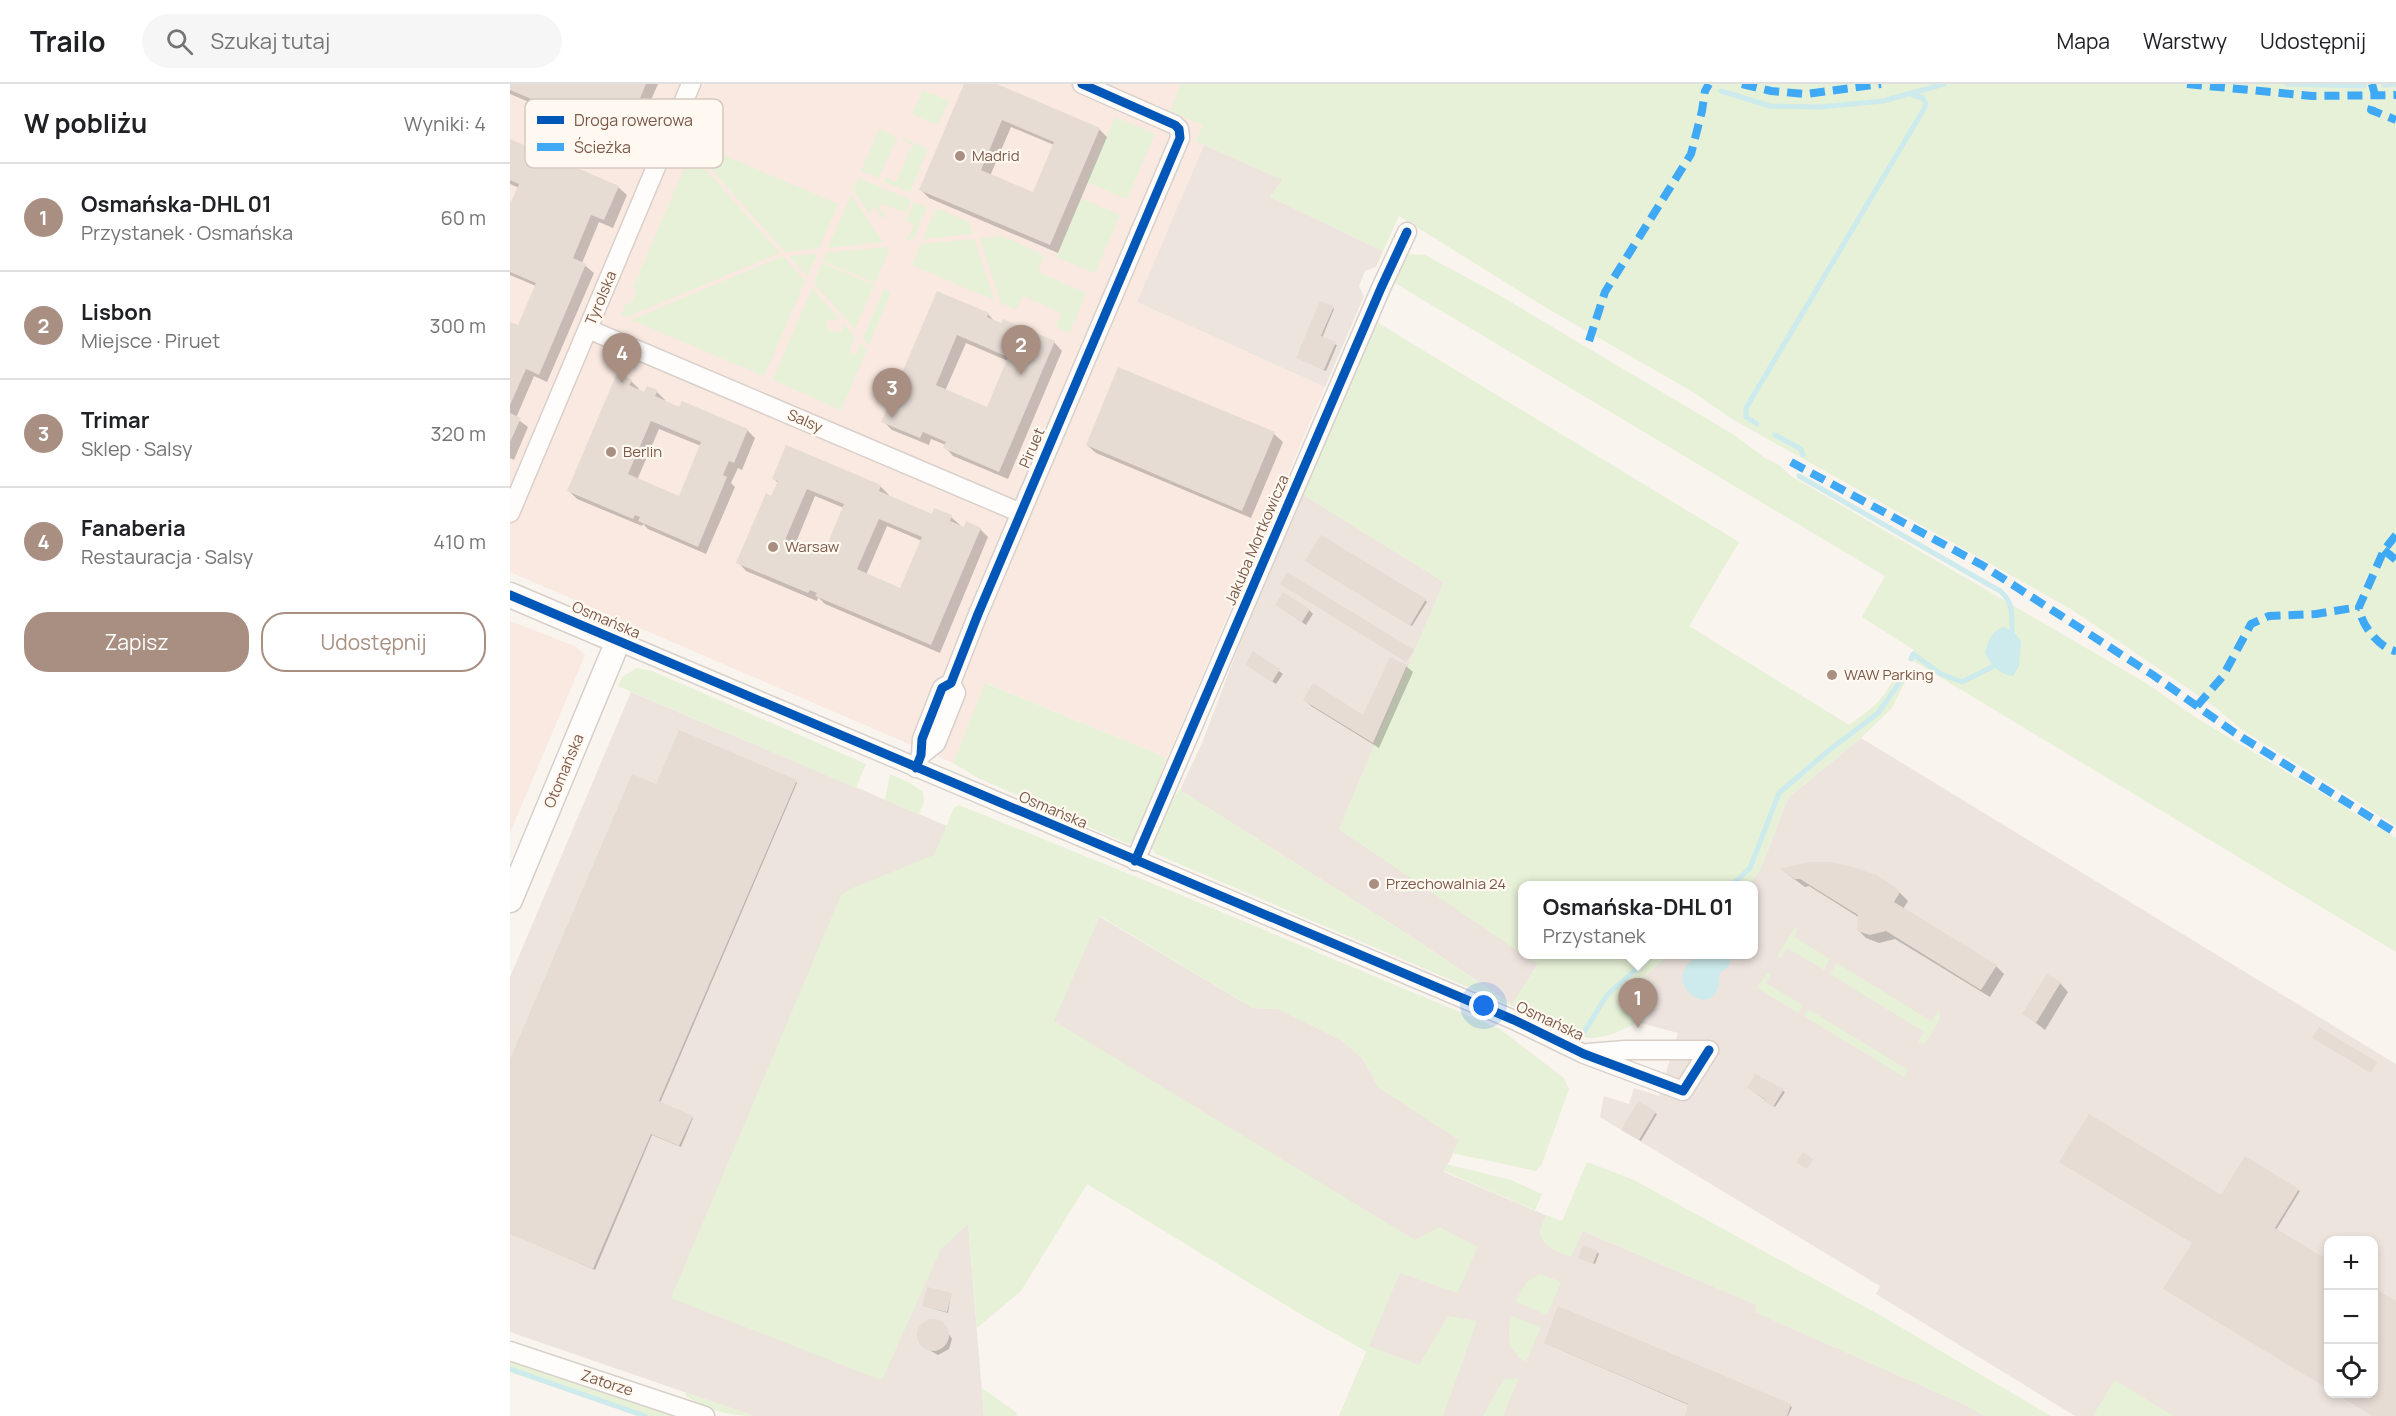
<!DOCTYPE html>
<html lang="pl">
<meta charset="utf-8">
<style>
body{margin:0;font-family:Manrope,sans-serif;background:#f6f6f6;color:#202124}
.controls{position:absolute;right:18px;bottom:18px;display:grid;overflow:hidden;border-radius:12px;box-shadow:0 3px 9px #0003}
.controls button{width:54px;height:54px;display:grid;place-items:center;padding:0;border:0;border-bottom:2px solid #e0e0e0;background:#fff;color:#202124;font:30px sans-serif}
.you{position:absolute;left:974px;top:922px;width:21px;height:21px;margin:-15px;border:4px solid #fff;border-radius:50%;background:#1a73e8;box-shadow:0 0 0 9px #1a73e833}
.badge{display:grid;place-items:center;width:39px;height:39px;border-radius:50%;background:#a88f82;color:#fff;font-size:20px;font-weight:700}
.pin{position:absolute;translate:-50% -50px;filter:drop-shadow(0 2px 3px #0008)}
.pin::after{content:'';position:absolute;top:32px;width:21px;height:18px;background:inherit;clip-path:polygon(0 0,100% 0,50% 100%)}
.popup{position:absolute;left:1008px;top:797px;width:240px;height:78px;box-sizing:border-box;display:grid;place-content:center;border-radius:12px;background:#fff;filter:drop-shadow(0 2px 4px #0005);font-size:20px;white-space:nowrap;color:#757577}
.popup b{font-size:22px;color:#202124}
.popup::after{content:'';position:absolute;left:50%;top:100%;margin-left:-12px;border:12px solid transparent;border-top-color:#fff}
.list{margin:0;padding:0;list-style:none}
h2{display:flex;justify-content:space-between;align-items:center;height:78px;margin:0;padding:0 24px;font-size:26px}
h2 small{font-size:20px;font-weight:400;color:#757577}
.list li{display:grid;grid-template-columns:39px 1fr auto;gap:18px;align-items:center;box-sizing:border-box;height:108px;padding:0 24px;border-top:2px solid #e0e0e0}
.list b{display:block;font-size:22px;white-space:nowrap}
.list p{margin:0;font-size:20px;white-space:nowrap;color:#757577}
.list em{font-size:20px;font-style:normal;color:#757577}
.actions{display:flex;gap:12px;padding:18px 24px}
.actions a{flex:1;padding:14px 0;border:2px solid #a88f82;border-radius:24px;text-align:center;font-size:21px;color:#a88f82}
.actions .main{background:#a88f82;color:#fff}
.icon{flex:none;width:33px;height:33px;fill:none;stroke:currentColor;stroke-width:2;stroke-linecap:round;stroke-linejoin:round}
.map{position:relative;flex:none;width:1886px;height:1332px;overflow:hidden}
header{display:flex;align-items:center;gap:36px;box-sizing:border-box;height:84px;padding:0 30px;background:#fff;border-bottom:2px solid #e0e0e0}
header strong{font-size:28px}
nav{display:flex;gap:33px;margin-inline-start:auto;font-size:21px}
.search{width:420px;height:54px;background:#f6f6f6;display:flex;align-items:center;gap:15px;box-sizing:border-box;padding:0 21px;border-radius:33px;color:#757577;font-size:22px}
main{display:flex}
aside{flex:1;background:#fff}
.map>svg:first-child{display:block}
</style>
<header>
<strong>Trailo</strong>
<div class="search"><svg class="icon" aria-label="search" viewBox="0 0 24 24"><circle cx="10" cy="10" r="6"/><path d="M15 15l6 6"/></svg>Szukaj tutaj</div>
<nav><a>Mapa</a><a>Warstwy</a><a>Udostępnij</a></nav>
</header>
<main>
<aside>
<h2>W pobliżu<small>Wyniki: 4</small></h2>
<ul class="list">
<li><span class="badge">1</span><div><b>Osmańska-DHL 01</b><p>Przystanek · Osmańska</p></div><em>60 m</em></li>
<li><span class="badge">2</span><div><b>Lisbon</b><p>Miejsce · Piruet</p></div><em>300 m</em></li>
<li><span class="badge">3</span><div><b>Trimar</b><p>Sklep · Salsy</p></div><em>320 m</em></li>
<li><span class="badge">4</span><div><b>Fanaberia</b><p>Restauracja · Salsy</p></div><em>410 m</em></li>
</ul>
<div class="actions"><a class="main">Zapisz</a><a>Udostępnij</a></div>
</aside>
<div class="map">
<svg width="1886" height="1332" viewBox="0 0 1886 1332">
<rect width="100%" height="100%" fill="#f9f4ed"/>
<path fill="#f9e9e1" d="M0,0H944L873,167L773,96L694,61L627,218L815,303L657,674L476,599L443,679L0,488Z
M0,537L65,562L75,571L0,749Z"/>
<path fill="#ede4de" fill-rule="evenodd" d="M694,61L773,96L760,113L873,167L866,183L855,187L849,202L854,212L815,303L627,218Z
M792,410L934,498L829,745L1028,880L1002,921L905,855L670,706L692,659L736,543Z
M121,608L437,742L743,924L768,925L833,957L853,975L868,1003L950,1056L934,1088L1247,1221L1245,1228L1458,1322L1474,1332H829L859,1262L544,938L458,1140L474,1332H244L0,1248V893Z
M1351,654L1886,980V1332H1663L1605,1297L1583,1332H1565L1366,1210L1370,1202L1090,1033L1094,1012L1119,1020L1124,1004L1149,1012L1168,949L1127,938L1104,918L1159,871L1244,870V802L1239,801L1251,784L1278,714ZM1818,1156H1864V1310H1818Z"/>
<path fill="#e6f1d7" d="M671,0H1886V742L1731,645L1705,623L1561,525L1222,335L1183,308L1035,223L889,132L873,167L760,113L773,96L686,57L693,41L660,27Z
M413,6L439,17L428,41L402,30Z
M605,33L645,50L617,115L577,98Z
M369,45L387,53L369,94L351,87Z
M393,54L418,65L400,108L374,98L376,94L386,98L402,61L392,56Z
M185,59L328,120L309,164L275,168L187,69L181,67Z
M180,71L185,74L270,169L116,233L111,231L116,219L121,220L127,206L123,204Z
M348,94L401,116L396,128L371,120L369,127L376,128L373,135L365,124L361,125L360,130L343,106Z
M341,111L373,158L318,164Z
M571,114L610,131L585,189L546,173Z
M404,118L417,123L404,155L397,156L404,141L396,137Z
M426,124L459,138L463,150L413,155Z
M492,152L534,171L528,188L576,209L560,249L546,243L552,229L513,212L506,226L491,219L470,154Z
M464,155L484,216L402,181L411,160Z
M376,163L379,166L365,199L313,177L316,169Z
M307,170L297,192L279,172Z
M896,170L915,171L989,211L1224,351L1255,374L1269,381L1281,392L1636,599L1685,633L1886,754V868L1400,575L1404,566L1352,533L1375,492L883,198Z
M273,172L295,197L254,292L121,236Z
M312,179L364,201L345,245L304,199Z
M302,204L329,235L318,236L315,242L319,246L331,249L334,240L345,253L339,268L345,271L351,259L357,266L331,326L263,296Z
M374,205L381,208L359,261L353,254Z
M865,237L1229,458L1179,542L1339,641C1365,622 1373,617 1387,588L1397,594L1382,624L1351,654L1278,714L1251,784L1239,801L1012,802V870L829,745L934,498L792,410Z
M127,584L142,587L356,680L346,704L108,602L112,593Z
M475,599L657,674L647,699L652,701L623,758L618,760L468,694L443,679Z
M380,690L400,699L413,708L414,718L409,730L375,716Z
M670,706L905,855L1001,921L1028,881L1014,871H1159L1105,918L1127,938C1113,947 1093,955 1077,954L646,770L642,764C647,746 656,718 670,706Z
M449,721L661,807L990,945L1054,994L1059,1005L1032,1080L1026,1087L942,1069L949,1056L868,1003L853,975L833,957L768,925L743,924L590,832L544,937L905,1156L929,1143L968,1163L947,1209L890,1189L859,1262L909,1281L938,1232L967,1237L933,1332H829L857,1268L792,1231L577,1100L511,1207L467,1244L458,1140L431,1165L373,1294L368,1295L161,1214L331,811L340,805L424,771L444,724Z
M1285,843L1288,844L1284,853L1320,875L1314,886L1277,864L1270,874L1267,872Z
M1327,879L1421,937L1429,926L1430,934L1417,957L1413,960L1408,958L1414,948L1320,890Z
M1257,888L1261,890L1256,899L1292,921L1288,929L1247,904Z
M1298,925L1398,986L1394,993L1294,932Z
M1077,1078L1124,1096L1368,1230L1541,1332H1474L1458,1322L1245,1228L1247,1221L1073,1147L1061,1173C1046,1167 1035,1165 1029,1148L1036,1131L1052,1137Z
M936,1080L1001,1096L1032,1110L1025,1126L934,1087Z
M1031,1190L1051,1198L1037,1231L1006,1218C1012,1203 1016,1196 1031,1190Z
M1001,1232L1031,1243L1016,1278C997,1267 997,1252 1001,1232Z
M0,1274L167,1332H128L0,1288Z
M1009,1294L993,1332H973L993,1296Z
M1605,1296L1663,1332H1583Z
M472,1304L507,1329L506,1332H474Z
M175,1308L244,1332C219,1332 197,1326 176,1312Z"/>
<path fill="#cdeaec" d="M1494,543L1504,548L1511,557L1509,582L1503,592C1487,589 1482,582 1475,569C1479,556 1481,547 1494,543Z
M1189,870L1222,871L1219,882L1210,889C1208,895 1210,902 1206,908C1195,927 1168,907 1173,889C1175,881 1183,876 1189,870Z"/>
<path fill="#0003" fill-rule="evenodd" d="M0,0H148L137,25L149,35L135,67L0,10Z
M456,0H483L589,45L597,53L548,169L419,114L411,106ZM501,43L544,61L524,110L480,92Z
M0,57L108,103L117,111L103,144L89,138L72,179L84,189L37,298L24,292L6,334L18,343L4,376L0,374V239L9,243L26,202L0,191V124L9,104L0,100Z
M428,209L478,230L486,239L544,258L552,267L498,395L443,372L435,363L436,361L421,355L419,361L382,346L373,337ZM456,259L498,277L478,325L435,307Z
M823,224L824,225L812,254L827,261L816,287L788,274Z
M121,297L129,305V307L135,310L147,308L155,316L154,318L237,346L245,354L232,386L228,384L221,399L225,403L196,470L138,445L133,440L132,442L67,415L59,407ZM149,345L191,362L170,413L127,396Z
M764,350L773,358L741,434L586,369L577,361Z
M264,395L370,402L379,411L378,413L423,432L441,433L450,441L449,443L470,445L478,453L430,569L315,520L308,513L307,517L236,487L228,478L262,414L268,399ZM305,412L334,424L314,473L285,461ZM377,442L412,457L391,506L356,491Z
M812,453L915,516L917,518L902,542L798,478Z
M767,521L799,526L803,530L796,541Z
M744,569L773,590L766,600L740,583Z
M881,575L896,582L903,588L869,664L801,622L795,616L854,634Z
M286,697L287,699L150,1019L183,1034L171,1063L142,1051L85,1186L0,1149V979Z
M1272,786L1390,809L1398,817L1393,825L1486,882L1494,890L1480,913L1385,855L1369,859L1356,854L1348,846L1350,834L1299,802L1295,803Z
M1550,899L1558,908L1535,946L1514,930Z
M1246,992L1275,1008L1265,1023L1240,1005Z
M1145,1029L1147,1030L1131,1057L1115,1047Z
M1788,1106L1790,1107L1766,1146L1818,1178V1304L1657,1206L1712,1113Z
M1087,1168L1089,1170L1085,1180L1071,1175Z
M1864,1205L1886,1219V1332H1864L1827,1310H1864Z
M441,1210L438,1229L414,1222Z
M1049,1224L1280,1322L1282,1323L1278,1332H1177L1181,1322L1037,1260Z
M423,1236L433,1241L442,1255L439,1265L428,1271L412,1262L408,1250L412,1240Z"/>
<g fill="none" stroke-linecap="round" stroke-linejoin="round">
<path stroke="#cdeaec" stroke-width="5" d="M1777,0L1854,2
M1874,1L1886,0
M1211,7L1260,22L1310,23L1373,17L1434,0
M1247,340L1236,333V324L1414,25L1416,20L1413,14L1400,10
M1265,351L1291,365L1293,371
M1289,392L1490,507C1503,517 1502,531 1502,547
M1401,575L1403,570L1431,590L1452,598L1482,583
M1221,802L1240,784L1269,709L1318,667L1368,629L1394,592
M1074,948L1097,911L1143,870
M0,1285L135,1332"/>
</g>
<path fill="#e6dcd4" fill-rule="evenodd" d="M0,0H136L128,19L142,25L127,60L0,6Z
M454,0H487L590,44L540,161L409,106ZM492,36L544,58L523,108L471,86Z
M0,55L109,102L94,136L81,131L63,174L76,180L29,291L16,285L0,321V238L8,241L26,199L0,188V120L9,100L0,96Z
M427,207L479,229L477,233L491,239L493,235L545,257L489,388L433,364L436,358L413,348L410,354L371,338ZM447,251L498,273L477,323L426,301Z
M810,217L824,222L811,252L826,258L814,286L786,274Z
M608,283L765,348L732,427L576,361Z
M107,289L122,296L119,301L134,308L137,302L148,306L145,312L169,323L172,317L238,345L224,379L219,377L213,391L217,393L188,463L128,437L130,433L125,431L123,435L57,407ZM141,337L191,358L169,412L118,390Z
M0,329L11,334L0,358Z
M276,361L371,401L369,407L422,430L424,424L442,431L440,437L454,443L456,437L471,444L421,561L305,512L307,509L300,506L298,509L226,479L256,409L261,412L268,397L262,395ZM297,405L334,420L313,471L275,456ZM369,435L412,453L390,504L347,485Z
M811,451L916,515L900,542L795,477Z
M777,488L904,566L896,578L770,500Z
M773,508L800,525L792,538L765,521Z
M743,567L770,585L762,598L735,580Z
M880,573L897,581L863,659L793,616L803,599L853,631Z
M169,646L287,696L149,1017L183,1032L169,1062L141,1050L83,1185L0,1150V975L122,690L146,700Z
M1299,778H1321L1343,783L1366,791L1384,802L1390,808L1384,818L1487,881L1471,906L1376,847L1360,851L1347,847L1348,831L1290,795H1285L1269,785Z
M1537,890L1551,898L1526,939L1512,930Z
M1809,943L1867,978L1861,989L1802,954Z
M1245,990L1274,1005L1263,1023L1254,1017L1255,1015L1237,1004Z
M1128,1017L1146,1028L1129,1056L1111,1046Z
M1579,1030L1711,1111L1735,1072L1789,1105L1765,1144L1818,1176V1305L1653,1205L1682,1159L1549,1078Z
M1293,1068L1303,1075L1297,1085L1286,1078Z
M1073,1161L1088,1167L1083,1180L1068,1174Z
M417,1203L442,1209L437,1228L412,1222Z
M1864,1204L1886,1217V1332H1863L1826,1310H1864Z
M1048,1222L1281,1320L1277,1332H1175L1178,1320L1034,1259Z
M407 1251a16 16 0 1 1 32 0a16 16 0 1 1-32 0Z"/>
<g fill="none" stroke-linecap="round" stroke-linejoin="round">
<defs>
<path id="street" d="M78,245L511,429
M0,429L181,0
M108,557L1004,936L1074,970L1173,1007L1199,966
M411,671L426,659L446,609L441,599
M406,684L411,671L412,655L432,604L441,599L468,530L670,54L669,45L665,41L572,0
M625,777L871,204L897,148
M1078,969L1115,966H1199
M0,1267L195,1332"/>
<path id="secondary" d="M0,511L108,557L0,816"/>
</defs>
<use href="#street" stroke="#d9d0ca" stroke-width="21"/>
<use href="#secondary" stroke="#d9cfc9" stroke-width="27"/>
<use href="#street" stroke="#fefdfc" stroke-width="18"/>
<use href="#secondary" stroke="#fefdfc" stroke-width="24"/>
<path stroke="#3fa9f5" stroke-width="8" stroke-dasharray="15 8" stroke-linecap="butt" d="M1232,0L1261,7L1296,10L1371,0
M1677,0L1802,12L1886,11
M1862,0L1865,11L1861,26L1886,36
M1079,257L1095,208L1181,70L1192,27L1195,7L1199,0
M1281,378L1472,481L1643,591L1725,649L1886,749
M1886,451L1874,466L1849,523C1850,539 1869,565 1886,567
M1874,466L1886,476
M1687,622L1713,592L1741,540L1759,532L1806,530L1849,523"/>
<defs>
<path id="cycleway" d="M0,511L1004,936L1074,970L1173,1007L1199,966
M406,684L411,671L412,655L432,604L441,599L468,530L670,54L669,45L665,41L572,0
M625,777L871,204L897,148"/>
</defs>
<use href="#cycleway" stroke="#fff9f1" stroke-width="13"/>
<use href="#cycleway" stroke="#0057b8" stroke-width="9"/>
</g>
<g fill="#a88f82" stroke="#fff9f1" stroke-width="2">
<circle cx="450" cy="72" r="6"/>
<circle cx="101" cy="368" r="6"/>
<circle cx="263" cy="463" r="6"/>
<circle cx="1322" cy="591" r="6"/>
<circle cx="864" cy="800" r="6"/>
</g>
<g text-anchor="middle" stroke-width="4.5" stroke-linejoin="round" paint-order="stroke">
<g font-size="15" fill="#7c5949" stroke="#fff9f1" text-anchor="start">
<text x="462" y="77">Madrid</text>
<text x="113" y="373">Berlin</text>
<text x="275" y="468">Warsaw</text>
<text x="1334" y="596">WAW Parking</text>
<text x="876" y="805">Przechowalnia 24</text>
</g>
<g font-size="15" fill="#7c5949" stroke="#fff9f1">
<text transform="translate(91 214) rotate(-67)" y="5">Tyrolska</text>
<text transform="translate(295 337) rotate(23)" y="5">Salsy</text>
<text transform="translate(522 364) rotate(-67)" y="5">Piruet</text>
<text transform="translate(747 456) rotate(-67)" y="5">Jakuba Mortkowicza</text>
<text transform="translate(96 536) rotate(23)" y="5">Osmańska</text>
<text transform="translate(54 687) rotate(-67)" y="5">Otomańska</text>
<text transform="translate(543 726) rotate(23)" y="5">Osmańska</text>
<text transform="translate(1040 937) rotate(25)" y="5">Osmańska</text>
<text transform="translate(97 1299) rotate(18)" y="5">Zatorze</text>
</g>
</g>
<rect x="15" y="15" width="198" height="69" rx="9" fill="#fff9f1" stroke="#d8c9bf" stroke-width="1.5"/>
<rect x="27" y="32" width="27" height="8" fill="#0057b8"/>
<rect x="27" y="59" width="27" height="8" fill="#3fa9f5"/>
<g font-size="16" fill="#7c5949">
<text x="64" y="42">Droga rowerowa</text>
<text x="64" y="69">Ścieżka</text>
</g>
</svg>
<div class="controls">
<button>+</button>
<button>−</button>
<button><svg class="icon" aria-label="locate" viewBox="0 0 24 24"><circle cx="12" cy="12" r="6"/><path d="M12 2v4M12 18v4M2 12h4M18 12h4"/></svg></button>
</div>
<div class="you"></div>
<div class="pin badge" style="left:1128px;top:944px">1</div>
<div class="popup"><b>Osmańska-DHL 01</b>Przystanek</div>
<div class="pin badge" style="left:511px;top:291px">2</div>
<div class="pin badge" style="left:382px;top:334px">3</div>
<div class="pin badge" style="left:112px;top:299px">4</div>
</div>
</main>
